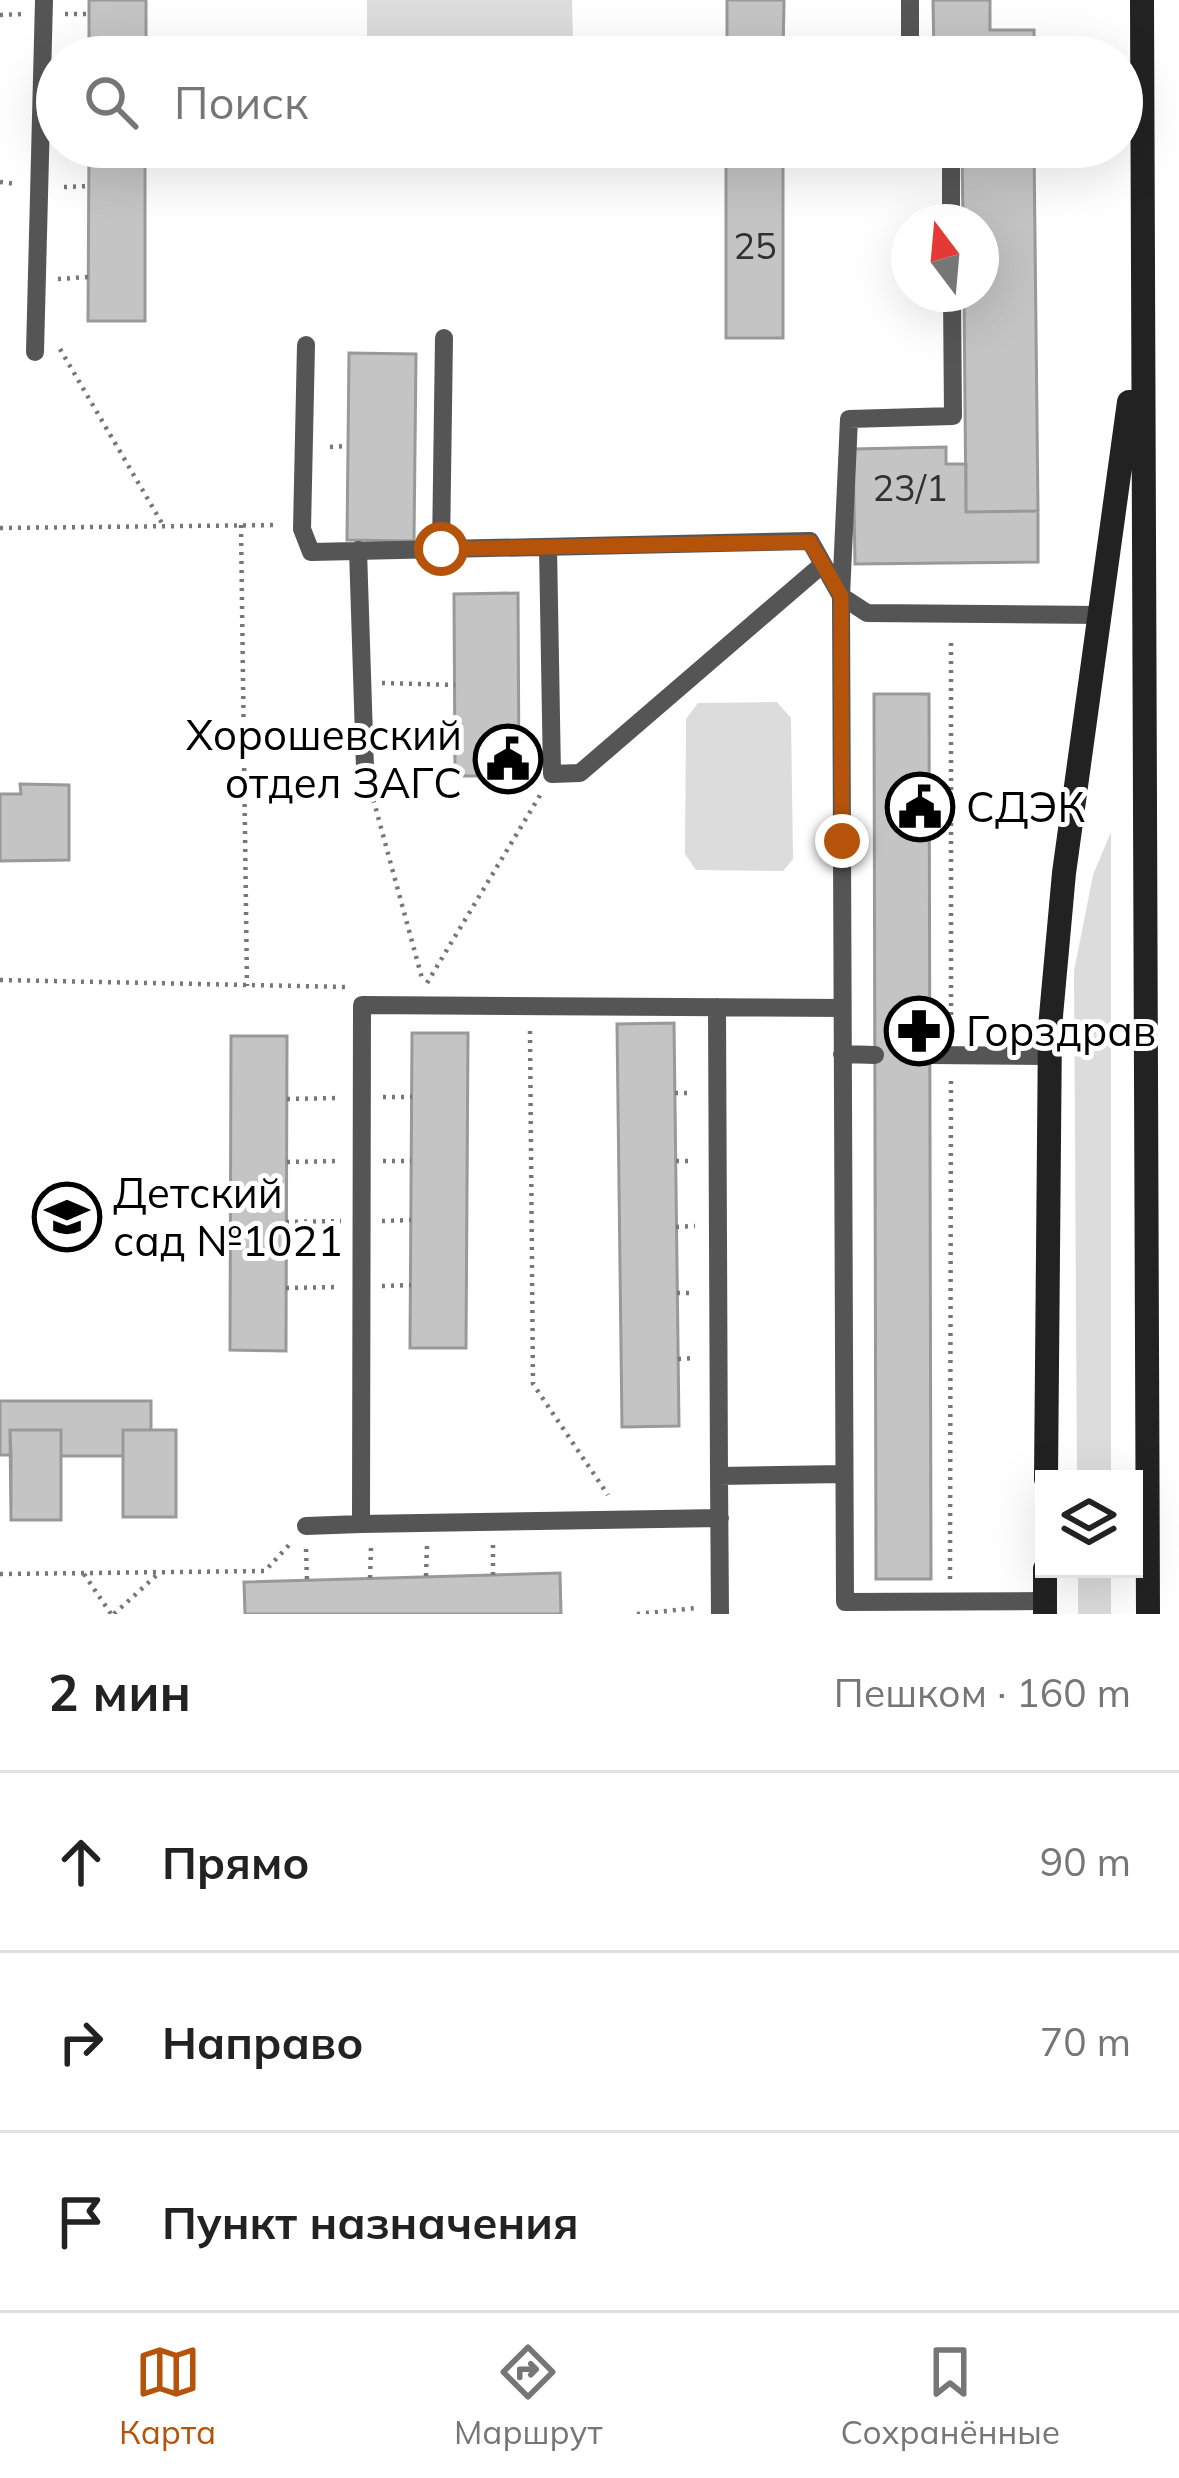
<!DOCTYPE html>
<html lang="ru">
<meta charset="utf-8">
<style>
body{margin:0;font-family:Mulish,sans-serif;background:#f6f6f6;color:#222}
.controls{position:absolute;right:36px;bottom:36px;display:grid;overflow:hidden;border-radius:0px;box-shadow:0 12px 48px #0002}
.controls button{width:108px;height:108px;display:grid;place-items:center;padding:0;border:0;border-bottom:3px solid #e0e0e0;background:#fff;color:#222;font:60px sans-serif}
.compass{position:absolute;left:891px;top:204px;width:108px;height:108px;border-radius:50%;background:#fff;box-shadow:0 12px 48px #0002;rotate:344deg}
.stop{position:absolute;width:36px;height:36px;margin:-27px;border:9px solid #b45309;border-radius:50%;background:#fff}
.stop.end{background:#b45309;border-color:#fff;box-shadow:0 3px 12px #0008}
.list{margin:0;padding:0;list-style:none}
h2{display:flex;justify-content:space-between;align-items:center;height:156px;margin:0;padding:0 48px;font-size:51px}
h2 small{font-size:39px;font-weight:400;color:#767676}
.list li{display:grid;grid-template-columns:78px 1fr auto;gap:36px;align-items:center;box-sizing:border-box;height:180px;padding:0 48px;border-top:3px solid #e0e0e0}
.list b{display:block;font-size:45px;white-space:nowrap}
.list em{font-size:39px;font-style:normal;color:#767676}
.icon{flex:none;width:66px;height:66px;fill:none;stroke:currentColor;stroke-width:2;stroke-linecap:round;stroke-linejoin:round}
.map{position:relative;flex:none;width:1179px;height:1614px;overflow:hidden}
.search{position:absolute;background:#fff;box-shadow:0 12px 48px #0002;left:36px;right:36px;top:36px;height:132px;display:flex;align-items:center;gap:30px;box-sizing:border-box;padding:0 42px;border-radius:66px;color:#767676;font-size:45px}
.sheet{height:696px;background:#fff}
nav{display:flex;justify-content:space-around;align-items:center;box-sizing:border-box;height:168px;border-top:3px solid #e0e0e0;background:#fff;font-size:33px;color:#767676}
nav a{display:grid;justify-items:center;gap:6px}
nav .on{color:#b45309}
.map>svg:first-child{display:block}
</style>
<div class="map">
<svg width="1179" height="1614" viewBox="0 0 1179 1614">
<rect width="100%" height="100%" fill="#fff"/>
<path fill="#dcdcdc" d="M367,0H572L573,38L367,40Z
M777,702L791,718L793,859L783,871L696,870L685,854L686,719L698,703Z
M1111,832V1479H1077L1074,971L1093,875Z
M1078,1569H1111V1614H1078Z"/>
<path fill="#c4c4c4" stroke="#999" stroke-width="3" d="M89,0H146V57H89Z
M727,0H784L783,57H727Z
M933,0H990V30H1034V57L934,55Z
M89,147H145V321H88Z
M726,147H783V338H726Z
M962,147H1034L1038,511L966,512L964,294H981V222H963Z
M349,353L416,354L414,541L347,540Z
M946,447V464H966V512L1038,511V562L855,564L853,449Z
M518,593L519,776H455L454,594Z
M874,694H929L931,1579H876Z
M20,784L69,785V860L0,861V794H21Z
M674,1023L679,1426L622,1427L617,1024Z
M412,1033H468L466,1348H410Z
M231,1036H287L286,1351L230,1350Z
M0,1401H151V1430H176V1517H123V1456H61V1520H11V1455H0Z
M0,1401H151V1430H123V1456H61V1430H10L11,1455H0Z
M10,1430H61V1520H11Z
M123,1430H176V1517H123Z
M560,1573L561,1614H245L244,1582Z"/>
<g fill="none" stroke-linecap="round" stroke-linejoin="round">
<path stroke="#777" stroke-width="4.5" stroke-dasharray="3 6" stroke-linecap="butt" d="M65,14H89
M0,15L24,14
M0,182L17,184
M64,187L89,186
M58,279L88,277
M60,349L163,525
M330,447L348,446
M241,525L247,986
M0,528L279,525
M382,683L455,685
M371,791L423,982
M0,980L348,987
M427,983L542,792
M530,1031L533,1384L608,1495
M951,1033V637
M675,1093H693
M383,1097H412
M287,1099L341,1098
M383,1161H411
M676,1161H694
M287,1162L341,1161
M382,1221L411,1220
M286,1222L341,1221
M676,1227L695,1226
M382,1286L411,1285
M286,1288L340,1287
M677,1293H695
M678,1359L696,1358
M306,1549L307,1580
M0,1574L265,1571L290,1544
M84,1574L111,1614
M493,1575V1544
M426,1576L427,1546
M370,1578L371,1548
M950,1579L951,1081
M114,1614L159,1573
M637,1614L696,1608"/>
<path stroke="#555" stroke-width="18" d="M910,57V0
M951,147V222
M952,294L953,416L849,419L841,596L845,1602L1045,1601
M306,345L302,529L311,552L810,541L841,596L867,613L1101,615
M35,352L44,0
M548,547L552,774L580,773L823,564
M441,549L444,338
M358,550L365,768
M717,1007L719,1476
M842,1054L875,1055
M930,1055L1050,1056
M720,1518L361,1524L362,1005L842,1008
M306,1526L361,1524
M720,1614L719,1476L844,1474"/>
<path stroke="#222" stroke-width="24" d="M1142,0L1148,1614
M1046,1479L1050,1027L1064,873L1129,402
M1045,1614V1569"/>
</g>
<g fill="none" stroke-linecap="round" stroke-linejoin="round">
<path stroke="#b45309" stroke-width="15" d="M441,549L810,542L841,596L842,841"/>
</g>
<defs>
<symbol id="civic-ring" viewBox="-11 -11 22 22"><circle r="9.5" fill="#fff" stroke="#000" stroke-width="1.5"/><path d="M-.6-6.5H3V-4.5H.6V-3L4-1V1h2V6H-6V1h2V-1L-.6-3ZM-1.2 2.5V6h2.4V2.5Z" fill="#000"/></symbol>
<symbol id="pharmacy-ring" viewBox="-11 -11 22 22"><circle r="9.5" fill="#fff" stroke="#000" stroke-width="1.5"/><path d="M-2-6h4v4h4v4h-4v4h-4v-4h-4v-4h4Z" fill="#000"/></symbol>
<symbol id="school-ring" viewBox="-11 -11 22 22"><circle r="9.5" fill="#fff" stroke="#000" stroke-width="1.5"/><path d="M0-5L7-2L0 1L-7-2ZM-4 1L0 2.5L4 1V4Q0 6-4 4Z" fill="#000"/></symbol>
</defs>
<g fill-rule="evenodd">
<use href="#civic-ring" x="470" y="721" width="76" height="76"/>
<use href="#civic-ring" x="882" y="769" width="76" height="76"/>
<use href="#pharmacy-ring" x="881" y="993" width="76" height="76"/>
<use href="#school-ring" x="29" y="1179" width="76" height="76"/>
</g>
<g text-anchor="middle" stroke-width="10" stroke-linejoin="round" paint-order="stroke">
<g font-size="36" fill="#313131">
<text x="755" y="259">25</text>
<text x="910" y="501">23/1</text>
</g>
<g font-size="42" fill="#000" stroke="#fff" text-anchor="start">
<text x="462" y="750" text-anchor="end">Хорошевский<tspan x="462" dy="48">отдел ЗАГС</tspan></text>
<text x="966" y="822">СДЭК</text>
<text x="966" y="1046">Горздрав</text>
<text x="113" y="1208">Детский<tspan x="113" dy="48">сад №1021</tspan></text>
</g>
</g>
</svg>
<div class="controls">
<button><svg class="icon" aria-label="layers" viewBox="0 0 24 24"><path d="M12 4l9 5-9 5-9-5zM3 14l9 5 9-5"/></svg></button>
</div>
<svg class="compass" viewBox="-18 -18 36 36"><path d="M0-13l5 13h-10z" fill="#e53935"/><path d="M0 13l5-13h-10z" fill="#767676"/></svg>
<div class="stop" style="left:441px;top:549px"></div>
<div class="stop end" style="left:842px;top:841px"></div>
<div class="search"><svg class="icon" aria-label="search" viewBox="0 0 24 24"><circle cx="10" cy="10" r="6"/><path d="M15 15l6 6"/></svg>Поиск</div>
</div>
<section class="sheet">
<h2>2 мин<small>Пешком · 160 m</small></h2>
<ul class="list">
<li><svg class="icon" aria-label="ahead" viewBox="0 0 24 24"><path d="M12 20V5M6 11l6-6 6 6"/></svg><div><b>Прямо</b></div><em>90 m</em></li>
<li><svg class="icon" aria-label="right" viewBox="0 0 24 24"><path d="M7 20v-9h11M14 6l5 5-5 5"/></svg><div><b>Направо</b></div><em>70 m</em></li>
<li><svg class="icon" aria-label="arrive" viewBox="0 0 24 24"><path d="M6 21V4h12l-3 4 3 4H6"/></svg><div><b>Пункт назначения</b></div></li>
</ul>
</section>
<nav>
<a class="on"><svg class="icon" aria-label="map" viewBox="0 0 24 24"><path d="M3 6l6-2 6 2 6-2v14l-6 2-6-2-6 2zM9 4v14M15 6v14"/></svg>Карта</a>
<a><svg class="icon" aria-label="directions" viewBox="0 0 24 24"><path d="M12 3l9 9-9 9-9-9zM9 14v-3h6M13 9l2 2-2 2"/></svg>Маршрут</a>
<a><svg class="icon" aria-label="saved" viewBox="0 0 24 24"><path d="M7 4h10v16l-5-4-5 4z"/></svg>Сохранённые</a>
</nav>
